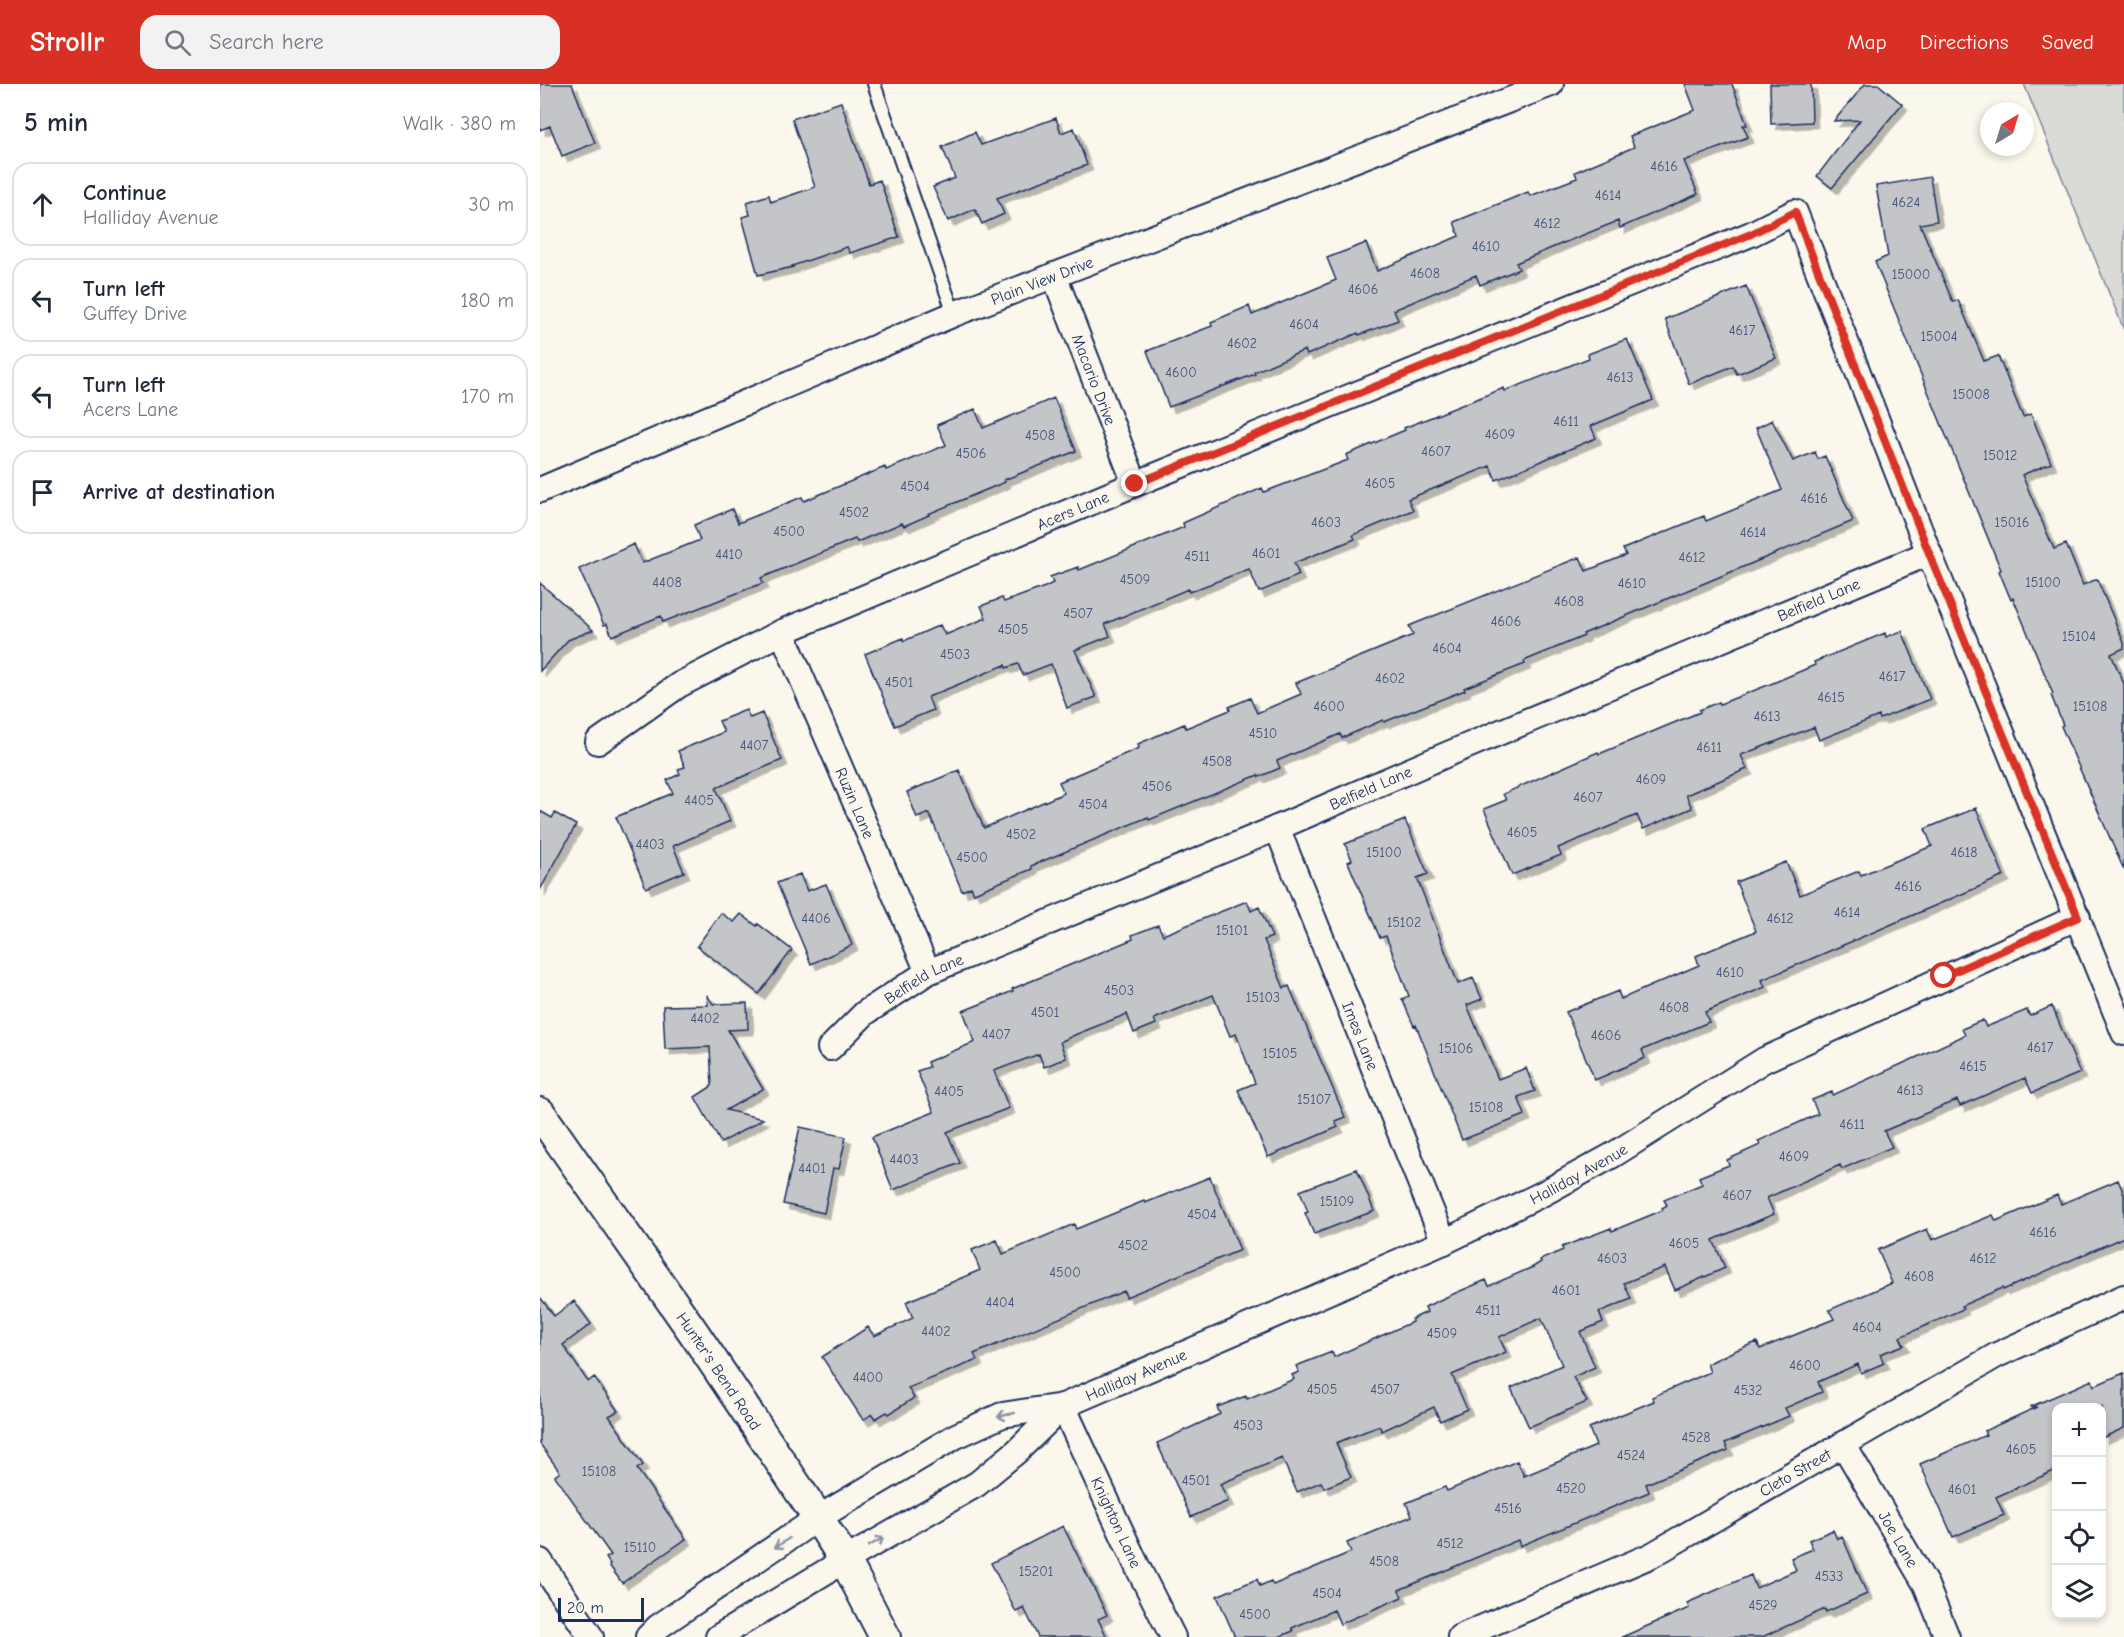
<!DOCTYPE html>
<meta charset="utf-8">
<style>
body{margin:0;font-family:"Comic Neue",sans-serif;background:#f2f2f3;color:#1f2937}
.controls{position:absolute;right:18px;bottom:18px;display:grid;overflow:hidden;border-radius:12px;box-shadow:0 3px 9px #0003}
.controls button{width:54px;height:54px;display:grid;place-items:center;padding:0;border:0;border-bottom:2px solid #e0e1e3;background:#fff;color:#1f2937;font:30px sans-serif}
.compass{position:absolute;left:1440px;top:18px;width:54px;height:54px;border-radius:50%;background:#fff;box-shadow:0 3px 9px #0003;rotate:38deg}
.scale{position:absolute;left:18px;bottom:15px;width:86px;box-sizing:border-box;padding-left:6px;border:3px solid #1b2f5e;border-top:0;font-size:16px;line-height:21px;white-space:nowrap;color:#1b2f5e;-webkit-text-stroke:4px #fbf7ec;paint-order:stroke}
.stop{position:absolute;width:18px;height:18px;margin:-14px;border:4px solid #d93025;border-radius:50%;background:#fff}
.stop.end{background:#d93025;border-color:#fff;box-shadow:0 2px 6px #0008}
.list{margin:0;padding:0;list-style:none}
h2{display:flex;justify-content:space-between;align-items:center;height:78px;margin:0;padding:0 24px;font-size:26px}
h2 small{font-size:20px;font-weight:400;color:#747a83}
.list li{display:grid;grid-template-columns:39px 1fr auto;gap:18px;align-items:center;box-sizing:border-box;height:84px;margin:0 12px 12px;padding:0 12px;border:2px solid #e0e1e3;border-radius:18px}
.list b{display:block;font-size:22px;white-space:nowrap}
.list p{margin:0;font-size:20px;white-space:nowrap;color:#747a83}
.list em{font-size:20px;font-style:normal;color:#747a83}
.icon{flex:none;width:33px;height:33px;fill:none;stroke:currentColor;stroke-width:2;stroke-linecap:round;stroke-linejoin:round}
.map{position:relative;flex:none;width:1584px;height:1553px;overflow:hidden}
header{display:flex;align-items:center;gap:36px;box-sizing:border-box;height:84px;padding:0 30px;background:#d93025;color:#fff}
header strong{font-size:28px}
nav{display:flex;gap:33px;margin-inline-start:auto;font-size:21px}
.search{width:420px;height:54px;background:#f2f2f3;display:flex;align-items:center;gap:15px;box-sizing:border-box;padding:0 21px;border-radius:18px;color:#747a83;font-size:22px}
main{display:flex}
aside{flex:1;background:#fff}
.map>svg:first-child{display:block}
</style>
<header>
<strong>Strollr</strong>
<div class="search"><svg class="icon" aria-label="search" viewBox="0 0 24 24"><circle cx="10" cy="10" r="6"/><path d="M15 15l6 6"/></svg>Search here</div>
<nav><a>Map</a><a>Directions</a><a>Saved</a></nav>
</header>
<main>
<aside>
<h2>5 min<small>Walk · 380 m</small></h2>
<ul class="list">
<li><svg class="icon" aria-label="ahead" viewBox="0 0 24 24"><path d="M12 20V5M6 11l6-6 6 6"/></svg><div><b>Continue</b><p>Halliday Avenue</p></div><em>30 m</em></li>
<li><svg class="icon" aria-label="left" viewBox="0 0 24 24"><path d="M17 20v-9H6M10 6l-5 5 5 5"/></svg><div><b>Turn left</b><p>Guffey Drive</p></div><em>180 m</em></li>
<li><svg class="icon" aria-label="left" viewBox="0 0 24 24"><path d="M17 20v-9H6M10 6l-5 5 5 5"/></svg><div><b>Turn left</b><p>Acers Lane</p></div><em>170 m</em></li>
<li><svg class="icon" aria-label="arrive" viewBox="0 0 24 24"><path d="M6 21V4h12l-3 4 3 4H6"/></svg><div><b>Arrive at destination</b></div></li>
</ul>
</aside>
<div class="map">
<svg width="1584" height="1553" viewBox="0 0 1584 1553">
<defs>
<filter id="shadow"><feDropShadow dx="5.5" dy="5.5" stdDeviation="0" flood-color="#0004"/></filter>
</defs>
<rect width="100%" height="100%" fill="#fbf7ec"/>
<filter id="ink" filterUnits="userSpaceOnUse"><feTurbulence type="fractalNoise" baseFrequency=".0167" numOctaves="2"/><feDisplacementMap in="SourceGraphic" scale="12" xChannelSelector="R" yChannelSelector="G"/><feConvolveMatrix kernelMatrix="1 2 1 2 8 2 1 2 1" color-interpolation-filters="sRGB"/></filter>
<g filter="url(#ink)">
<path fill="#dadad7" stroke="#7a849a" stroke-width="1.5" d="M1484,0H1584V246Z"/>
<path fill="#c3c5c9" stroke="#1b2f5e" stroke-width="1.5" filter="url(#shadow)" d="M0,0H32L55,59L22,72L10,42L0,46Z
M1145,0H1192L1207,41H1203L1208,53L1144,77L1158,110L1080,144L1078,137L1033,155L976,179L979,185L940,201L936,191L854,226L858,236L819,251L818,249L767,271L765,266L714,288L715,290L629,323L607,267L672,242L671,238L709,222L712,231L796,196L787,174L826,159L837,187L919,152L914,138L988,108L990,112L1037,94L1035,88L1094,63L1090,52L1155,26Z
M1230,0H1271L1272,38L1231,40Z
M1325,0H1338L1362,20L1292,104L1277,92L1320,36L1294,37Z
M301,18L329,100L340,96L359,153L310,169L307,163L252,182L253,183L218,191L202,133L210,131L207,118L229,111L231,118L275,103L252,35Z
M516,34L521,49L534,44L547,81L457,114L464,130L442,140L435,125L408,137L393,103L415,94L402,63L435,48L441,61Z
M1390,93L1397,137L1380,140L1413,218L1418,216L1444,277L1458,272L1483,333L1491,330L1511,379L1482,391L1514,465L1526,460L1543,501L1557,495L1584,559V564L1571,570L1584,600V786L1521,642L1523,641L1511,611L1513,610L1473,514L1471,516L1459,487L1461,486L1335,178L1348,172L1336,102Z
M1206,202L1236,274L1197,290L1193,282L1149,300L1125,235Z
M1087,255L1113,316L1051,342L1056,354L956,396L950,382L868,415L873,426L813,451L815,455L754,479L759,491L719,508L709,485L649,508L648,505L565,540L570,552L535,566L556,613L527,624L511,580L483,591L478,580L466,584L465,581L388,613L393,626L355,642L325,570L363,554L364,557L400,541L405,551L446,534L441,522L462,514L464,518L505,503L513,499L510,493L538,483L539,486L644,443L643,439L722,404L724,408L808,376L806,371L865,346L864,344L964,304L965,307L1049,274L1048,270Z
M514,314L536,367L464,396L465,398L388,430L389,431L364,442L362,439L317,458L315,455L221,494L223,499L123,538L121,532L72,552L67,540L64,541L39,485L94,460L102,479L160,456L154,441L192,425L198,439L262,413L264,417L345,383L346,386L406,361L397,341L435,325L443,344Z
M1232,336L1253,377L1275,368L1278,375L1285,372L1313,437L1043,550L1044,552L984,577L985,580L924,604L925,606L844,638L843,636L802,654L800,650L737,677L740,684L719,693L718,691L609,736L608,733L491,782L492,785L434,809L431,803L422,807L389,729L377,734L367,708L419,686L444,744L524,709L519,698L599,664L598,660L644,640L646,644L690,626L689,623L710,614L717,629L761,610L756,599L873,551L869,542L1040,473L1046,487L1086,471L1083,465L1164,432L1166,437L1242,406L1216,344Z
M0,499L53,546L28,556L0,587Z
M1362,547L1390,615L1340,635L1339,632L1279,656L1274,643L1201,671L1207,685L1146,711L1152,724L1103,745L1097,731L1018,764L1021,771L972,791L944,725L966,716L963,710L1058,668L1059,670L1160,628L1159,626L1179,618L1180,620L1233,599L1275,581L1274,578L1345,549L1346,553Z
M206,626L210,634L222,629L242,676L176,704L190,737L133,762L144,788L106,804L76,733L133,709L127,696L140,690L138,685L145,683L138,667L184,648L179,637Z
M1436,724L1464,792L1222,896L1225,903L1165,928L1169,938L1102,966L1105,974L1055,996L1026,928L1078,907L1081,915L1159,881L1156,872L1216,847L1196,798L1246,778L1260,811L1319,787L1321,791L1392,762L1385,745Z
M0,727L12,734L15,729L36,741L0,806Z
M865,736L888,790L877,794L918,900L933,894L942,915L927,921L958,995L986,984L995,1007L978,1013L985,1031L922,1056L876,941L874,942L862,915L869,912L846,852L840,854L808,778L812,776L805,760Z
M260,790L267,807L286,800L312,861L271,880L237,799Z
M707,817L711,827L719,823L732,853L724,856L744,904L749,902L805,1033L795,1037L798,1043L728,1073L698,1006L715,999L696,950L690,952L673,911L614,935L616,940L594,949L587,930L537,950L520,958L526,974L504,983L499,970L454,987L469,1024L407,1048L420,1079L353,1106L332,1053L394,1028L377,987L389,983L387,978L435,958L423,927L473,907L472,905L593,855L592,851L618,841L623,851Z
M181,829L194,838L201,830L217,842L218,840L252,866L219,910L157,862Z
M167,911L173,920L207,919L208,945L188,946L223,1005L186,1026L223,1035L181,1059L155,1013L172,1002L170,963L125,965L123,922L168,921Z
M1512,922L1540,989L1492,1009L1485,994L1420,1022L1417,1016L1344,1047L1352,1063L1302,1085L1300,1081L1227,1114L1234,1130L1173,1156L1185,1184L1135,1206L1125,1183L1084,1199L1091,1215L1059,1228L1063,1238L1040,1248L1055,1283L1033,1293L1047,1318L989,1343L971,1304L1022,1281L1001,1234L959,1253L966,1268L912,1291L927,1325L900,1337L894,1323L842,1347L839,1342L796,1359L811,1393L784,1404L781,1398L757,1408L742,1374L680,1400L688,1417L651,1433L617,1359L680,1330L677,1323L706,1312L707,1315L754,1295L752,1291L759,1288L756,1282L792,1268L794,1273L872,1238V1235L887,1228L885,1223L904,1214L946,1196L949,1202L993,1183L1001,1178L1000,1176L1023,1166L1022,1163L1071,1144L1072,1147L1123,1126L1122,1124L1127,1121L1124,1116L1162,1100L1159,1093L1189,1081L1187,1076L1220,1061L1218,1057L1278,1030L1272,1016L1292,1008L1293,1011L1395,965L1425,951L1422,945L1443,936L1446,943L1487,926L1490,932Z
M260,1043L306,1053L299,1085L293,1084L284,1129L243,1120Z
M817,1085L834,1127L774,1150L765,1129L768,1128L760,1107Z
M670,1093L700,1166L586,1213L584,1207L434,1270L437,1276L368,1304L374,1314L349,1330L347,1328L335,1335L332,1330L323,1336L282,1273L328,1243L334,1252L373,1234L366,1218L440,1186L432,1166L457,1156L463,1170L534,1140L536,1145L604,1117L605,1119Z
M1578,1096L1584,1110V1153L1463,1206L1462,1204L1421,1222L1423,1225L1360,1253L1364,1261L1340,1270L1344,1279L1321,1289L1318,1280L1278,1298L1282,1308L1245,1324L1249,1332L1185,1359L1188,1366L1106,1400L1109,1408L980,1462L978,1456L859,1506L862,1513L800,1540L794,1526L752,1544L753,1547L739,1553H695L677,1512L717,1495L720,1502L731,1497L733,1501L811,1468L807,1459L872,1432L866,1419L905,1403L907,1407L977,1377L984,1392L1056,1362L1049,1344L1114,1317L1112,1313L1170,1288L1167,1280L1194,1267L1217,1258L1220,1265L1294,1235L1289,1226L1352,1199L1338,1166L1387,1145L1392,1156L1453,1131L1456,1137L1517,1111L1521,1120Z
M0,1213L14,1232L34,1217L51,1240L23,1261L48,1298L54,1293L78,1327L69,1332L103,1381L97,1385L146,1455L82,1499L69,1481L70,1480L66,1474L71,1471L15,1392L20,1388L0,1360Z
M1584,1289V1344L1562,1354V1323H1516V1386L1456,1413L1464,1431L1413,1453L1380,1380L1446,1351L1444,1347L1497,1323H1490L1552,1296L1554,1302Z
M523,1442L567,1531L558,1535L567,1553H498L484,1524L476,1528L451,1479Z
M1293,1446L1297,1455L1302,1452L1327,1510L1286,1528L1285,1525L1222,1553H1082L1149,1524L1147,1519L1211,1491L1216,1504L1256,1486L1251,1474L1273,1465L1269,1456Z"/>
<g fill="none" stroke-linecap="round" stroke-linejoin="round">
<defs>
<path id="service" d="M334,0L414,230"/>
<g id="minor">
<path id="s1" d="M514,191L595,400"/>
<path id="s2" d="M0,406L414,230L1011,0"/>
<path id="s3" d="M242,548L388,888"/>
<path id="s4" d="M58,658L139,601L242,548L595,400L1211,150L1255,128L1389,469L1584,949"/>
<path id="s5" d="M737,744L904,1158"/>
<path id="s6" d="M290,964L325,929L388,888L737,744L908,670L1389,469"/>
<path id="s7" d="M523,1322L598,1484L633,1553"/>
<path id="s8" d="M1303,1360L1386,1501L1407,1553"/>
<path d="M0,1477L51,1553"/>
<path id="s9" d="M108,1553L118,1543L278,1434L416,1352L462,1331L523,1322L904,1158L1004,1109L1073,1071L1224,976L1538,833"/>
<path d="M178,1553L305,1476L437,1400L476,1368L523,1322"/>
<path id="s10" d="M920,1553L1112,1471L1457,1271L1584,1213"/>
</g>
<g id="tertiary">
<path id="s11" d="M0,1029L154,1249L278,1434L305,1476L345,1553"/>
</g>
</defs>
<use href="#service" stroke="#1b2f5e" stroke-width="16"/>
<use href="#minor" stroke="#1b2f5e" stroke-width="28"/>
<use href="#tertiary" stroke="#1b2f5e" stroke-width="34"/>
<use href="#service" stroke="#fbf7ec" stroke-width="12"/>
<use href="#minor" stroke="#fbf7ec" stroke-width="24"/>
<use href="#tertiary" stroke="#fbf7ec" stroke-width="30"/>
</g>
<defs><path id="oneway-shaft" d="M-6 0H5M1.5-3L5.5 0L1.5 3" fill="none" stroke-width="1.6" stroke-linecap="round" stroke-linejoin="round" transform="scale(1.5)"/></defs>
<g stroke="#8b93a5">
<use href="#oneway-shaft" transform="translate(466 1331) rotate(167)"/>
<use href="#oneway-shaft" transform="translate(336 1458) rotate(-30)"/>
<use href="#oneway-shaft" transform="translate(242 1459) rotate(146)"/>
</g>
</g>
<g fill="none" stroke-linecap="round" stroke-linejoin="round" filter="url(#ink)">
<path stroke="#d93025" stroke-width="8" d="M595,400L1211,150L1255,128L1389,469L1538,833L1404,892"/>
</g>
<g text-anchor="middle" stroke-width="5" stroke-linejoin="round" paint-order="stroke">
<g font-size="14" fill="#455479">
<text x="1124" y="87">4616</text>
<text x="1068" y="116">4614</text>
<text x="1366" y="123">4624</text>
<text x="1007" y="144">4612</text>
<text x="946" y="167">4610</text>
<text x="885" y="194">4608</text>
<text x="1371" y="195">15000</text>
<text x="823" y="210">4606</text>
<text x="764" y="245">4604</text>
<text x="1202" y="251">4617</text>
<text x="1399" y="257">15004</text>
<text x="702" y="264">4602</text>
<text x="641" y="293">4600</text>
<text x="1080" y="298">4613</text>
<text x="1431" y="315">15008</text>
<text x="1026" y="342">4611</text>
<text x="960" y="355">4609</text>
<text x="500" y="356">4508</text>
<text x="896" y="372">4607</text>
<text x="431" y="374">4506</text>
<text x="1460" y="376">15012</text>
<text x="840" y="404">4605</text>
<text x="375" y="407">4504</text>
<text x="1274" y="419">4616</text>
<text x="314" y="433">4502</text>
<text x="786" y="443">4603</text>
<text x="1472" y="443">15016</text>
<text x="249" y="452">4500</text>
<text x="1213" y="453">4614</text>
<text x="726" y="474">4601</text>
<text x="189" y="475">4410</text>
<text x="657" y="477">4511</text>
<text x="1152" y="478">4612</text>
<text x="595" y="500">4509</text>
<text x="127" y="503">4408</text>
<text x="1503" y="503">15100</text>
<text x="1092" y="504">4610</text>
<text x="1029" y="522">4608</text>
<text x="538" y="534">4507</text>
<text x="966" y="542">4606</text>
<text x="473" y="550">4505</text>
<text x="1539" y="557">15104</text>
<text x="907" y="569">4604</text>
<text x="415" y="575">4503</text>
<text x="1352" y="597">4617</text>
<text x="850" y="599">4602</text>
<text x="359" y="603">4501</text>
<text x="1291" y="618">4615</text>
<text x="789" y="627">4600</text>
<text x="1550" y="627">15108</text>
<text x="1227" y="637">4613</text>
<text x="723" y="654">4510</text>
<text x="214" y="666">4407</text>
<text x="1169" y="668">4611</text>
<text x="677" y="682">4508</text>
<text x="1111" y="700">4609</text>
<text x="617" y="707">4506</text>
<text x="1048" y="718">4607</text>
<text x="159" y="721">4405</text>
<text x="553" y="725">4504</text>
<text x="982" y="753">4605</text>
<text x="481" y="755">4502</text>
<text x="110" y="765">4403</text>
<text x="844" y="773">15100</text>
<text x="1424" y="773">4618</text>
<text x="432" y="778">4500</text>
<text x="1368" y="807">4616</text>
<text x="1307" y="833">4614</text>
<text x="276" y="839">4406</text>
<text x="1240" y="839">4612</text>
<text x="864" y="843">15102</text>
<text x="692" y="851">15101</text>
<text x="1190" y="893">4610</text>
<text x="579" y="911">4503</text>
<text x="723" y="918">15103</text>
<text x="1134" y="928">4608</text>
<text x="505" y="933">4501</text>
<text x="165" y="939">4402</text>
<text x="456" y="955">4407</text>
<text x="1066" y="956">4606</text>
<text x="1500" y="968">4617</text>
<text x="916" y="969">15106</text>
<text x="740" y="974">15105</text>
<text x="1433" y="987">4615</text>
<text x="1370" y="1011">4613</text>
<text x="409" y="1012">4405</text>
<text x="774" y="1020">15107</text>
<text x="946" y="1028">15108</text>
<text x="1312" y="1045">4611</text>
<text x="1254" y="1077">4609</text>
<text x="364" y="1080">4403</text>
<text x="272" y="1089">4401</text>
<text x="1197" y="1116">4607</text>
<text x="797" y="1122">15109</text>
<text x="662" y="1135">4504</text>
<text x="1503" y="1153">4616</text>
<text x="1144" y="1164">4605</text>
<text x="593" y="1166">4502</text>
<text x="1072" y="1179">4603</text>
<text x="1443" y="1179">4612</text>
<text x="525" y="1193">4500</text>
<text x="1379" y="1197">4608</text>
<text x="1026" y="1211">4601</text>
<text x="460" y="1223">4404</text>
<text x="948" y="1231">4511</text>
<text x="1327" y="1248">4604</text>
<text x="396" y="1252">4402</text>
<text x="902" y="1254">4509</text>
<text x="1265" y="1286">4600</text>
<text x="328" y="1298">4400</text>
<text x="782" y="1310">4505</text>
<text x="845" y="1310">4507</text>
<text x="1208" y="1311">4532</text>
<text x="708" y="1346">4503</text>
<text x="1156" y="1358">4528</text>
<text x="1481" y="1370">4605</text>
<text x="1091" y="1376">4524</text>
<text x="59" y="1392">15108</text>
<text x="656" y="1401">4501</text>
<text x="1031" y="1409">4520</text>
<text x="1422" y="1410">4601</text>
<text x="968" y="1429">4516</text>
<text x="910" y="1464">4512</text>
<text x="100" y="1468">15110</text>
<text x="844" y="1482">4508</text>
<text x="496" y="1492">15201</text>
<text x="1289" y="1497">4533</text>
<text x="787" y="1514">4504</text>
<text x="1223" y="1526">4529</text>
<text x="715" y="1535">4500</text>
</g>
<g font-size="16" fill="#1b2f5e" stroke="#fbf7ec">
<text dy="6" stroke="none"><textPath href="#s2" startOffset="544">Plain View Drive</textPath></text>
<text dy="6" stroke="none"><textPath href="#s1" startOffset="112">Macario Drive</textPath></text>
<text dy="6" stroke="none"><textPath href="#s4" startOffset="530">Acers Lane</textPath></text>
<text dy="6" stroke="none"><textPath href="#s6" startOffset="1090">Belfield Lane</textPath></text>
<text dy="6" stroke="none"><textPath href="#s6" startOffset="604">Belfield Lane</textPath></text>
<text dy="6" stroke="none"><textPath href="#s3" startOffset="186">Ruzin Lane</textPath></text>
<text dy="6" stroke="none"><textPath href="#s6" startOffset="118">Belfield Lane</textPath></text>
<text dy="6" stroke="none"><textPath href="#s5" startOffset="224">Imes Lane</textPath></text>
<text dy="6" stroke="none"><textPath href="#s9" startOffset="1046">Halliday Avenue</textPath></text>
<text dy="6" stroke="none"><textPath href="#s11" startOffset="314">Hunter's Bend Road</textPath></text>
<text dy="6" stroke="none"><textPath href="#s9" startOffset="560">Halliday Avenue</textPath></text>
<text dy="6" stroke="none"><textPath href="#s10" startOffset="374">Cleto Street</textPath></text>
<text dy="6" stroke="none"><textPath href="#s7" startOffset="128">Knighton Lane</textPath></text>
<text dy="6" stroke="none"><textPath href="#s8" startOffset="110">Joe Lane</textPath></text>
</g>
</g>
</svg>
<div class="controls">
<button>+</button>
<button>−</button>
<button><svg class="icon" aria-label="locate" viewBox="0 0 24 24"><circle cx="12" cy="12" r="6"/><path d="M12 2v4M12 18v4M2 12h4M18 12h4"/></svg></button>
<button><svg class="icon" aria-label="layers" viewBox="0 0 24 24"><path d="M12 4l9 5-9 5-9-5zM3 14l9 5 9-5"/></svg></button>
</div>
<svg class="compass" viewBox="-18 -18 36 36"><path d="M0-13l5 13h-10z" fill="#e53935"/><path d="M0 13l5-13h-10z" fill="#747a83"/></svg>
<div class="scale">20 m</div>
<div class="stop" style="left:1404px;top:892px"></div>
<div class="stop end" style="left:595px;top:400px"></div>
</div>
</main>
